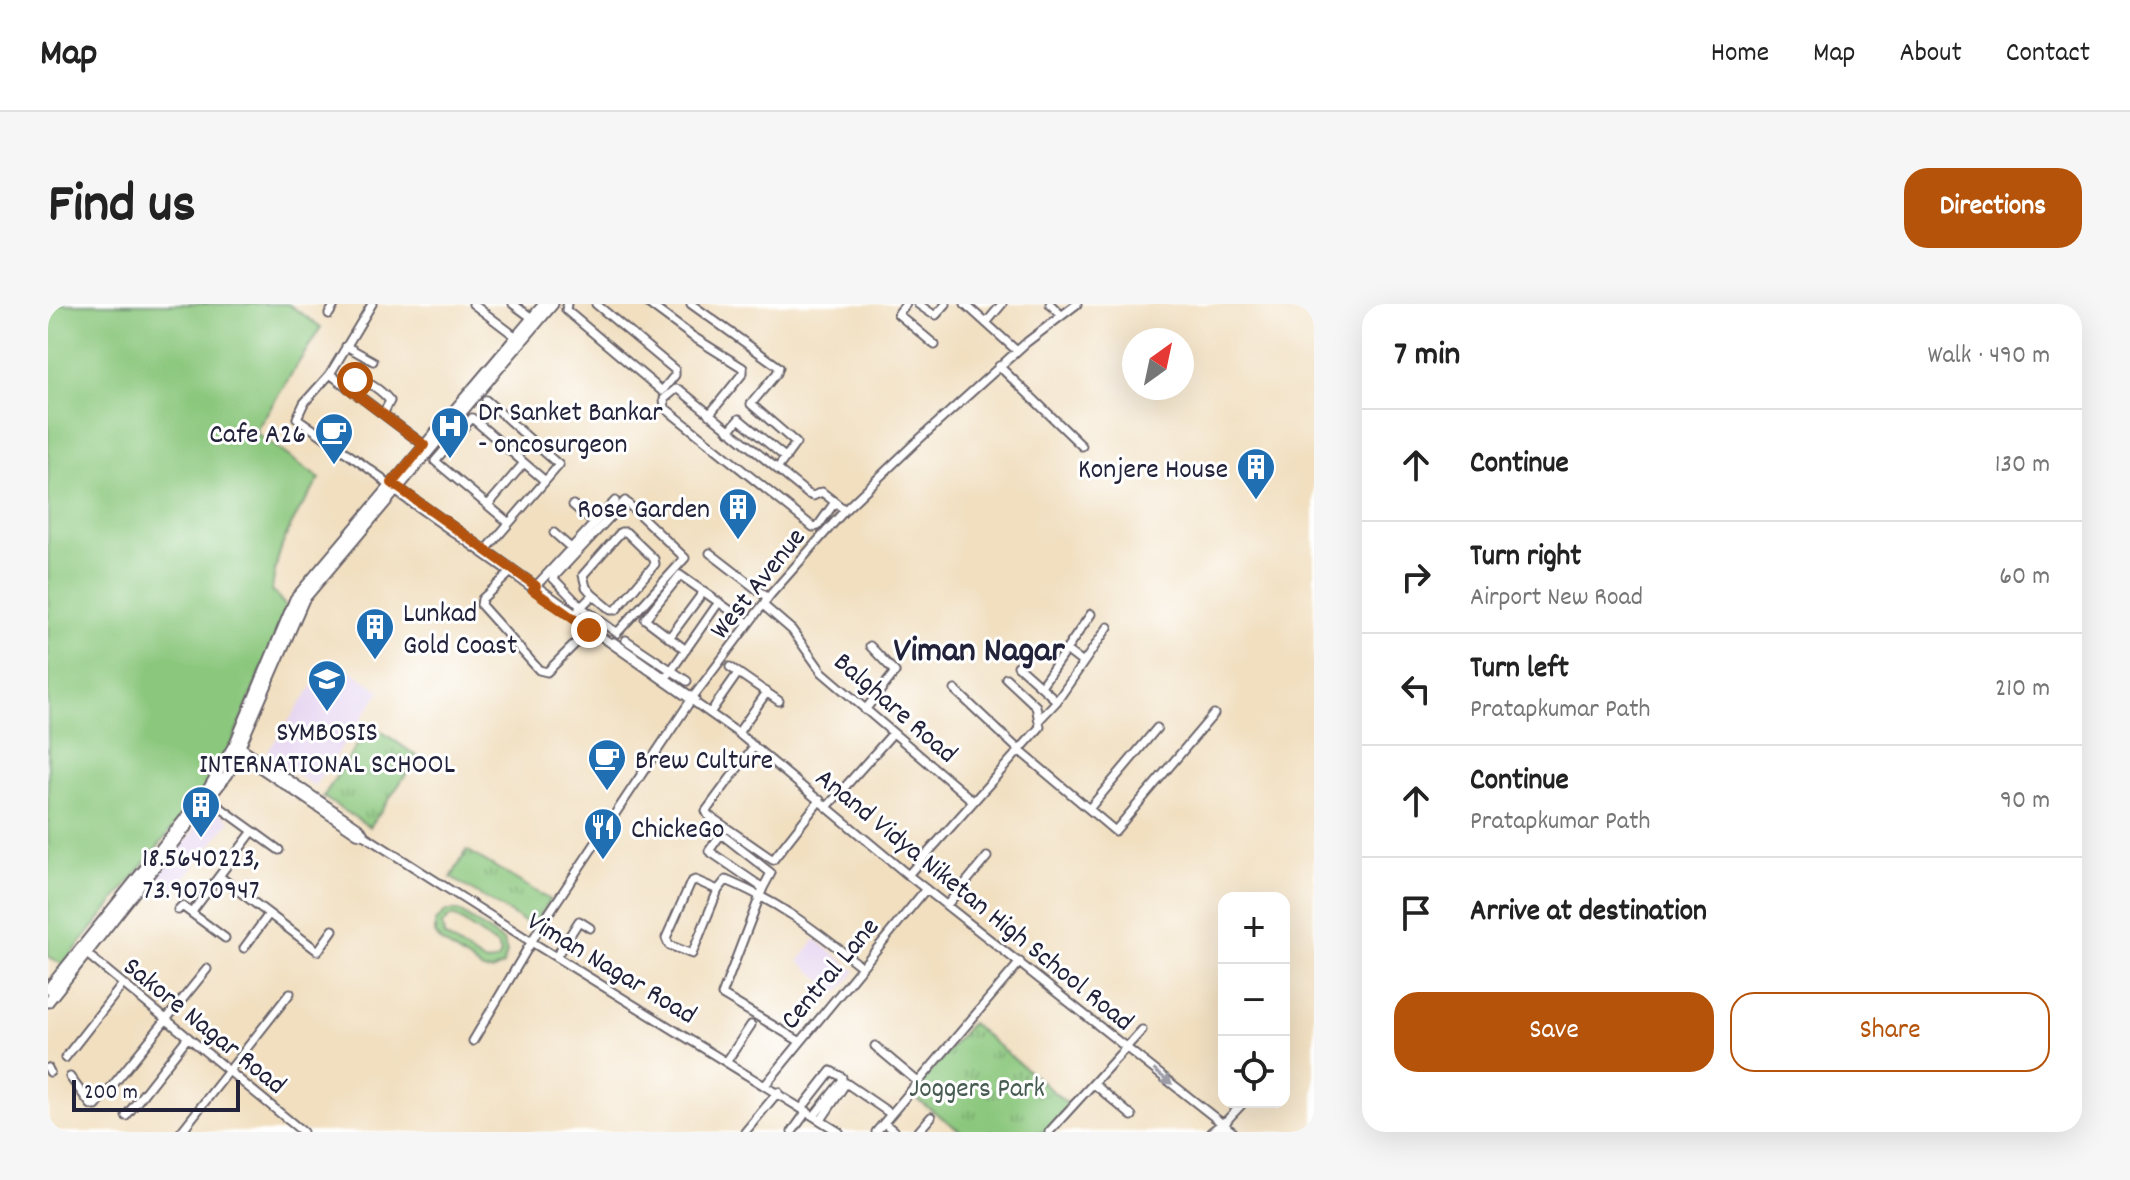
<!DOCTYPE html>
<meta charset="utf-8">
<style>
body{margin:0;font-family:Dekko,sans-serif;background:#f6f6f6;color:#222}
.controls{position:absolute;right:24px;bottom:24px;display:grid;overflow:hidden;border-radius:16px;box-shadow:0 8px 32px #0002}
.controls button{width:72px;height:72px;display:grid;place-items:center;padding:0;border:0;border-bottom:2px solid #e0e0e0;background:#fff;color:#222;font:40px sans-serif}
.compass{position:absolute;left:1074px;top:24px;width:72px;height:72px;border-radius:50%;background:#fff;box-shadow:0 8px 32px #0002;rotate:33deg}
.scale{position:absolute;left:24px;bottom:20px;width:168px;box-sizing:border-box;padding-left:8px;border:4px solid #22223b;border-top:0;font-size:22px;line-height:28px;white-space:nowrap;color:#22223b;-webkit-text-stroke:6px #fff;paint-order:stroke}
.stop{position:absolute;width:24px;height:24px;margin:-18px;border:6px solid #b45309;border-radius:50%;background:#fff}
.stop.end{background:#b45309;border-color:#fff;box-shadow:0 2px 8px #0008}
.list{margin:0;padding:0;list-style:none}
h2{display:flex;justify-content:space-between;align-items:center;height:104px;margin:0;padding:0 32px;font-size:34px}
h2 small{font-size:26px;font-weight:400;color:#767676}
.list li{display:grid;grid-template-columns:52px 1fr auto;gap:24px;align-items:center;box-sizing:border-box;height:112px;padding:0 32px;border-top:2px solid #e0e0e0}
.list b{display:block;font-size:30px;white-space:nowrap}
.list p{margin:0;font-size:26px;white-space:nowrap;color:#767676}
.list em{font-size:26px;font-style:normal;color:#767676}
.actions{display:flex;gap:16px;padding:24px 32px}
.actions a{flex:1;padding:18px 0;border:2px solid #b45309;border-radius:24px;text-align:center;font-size:28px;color:#b45309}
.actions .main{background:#b45309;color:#fff}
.icon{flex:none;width:44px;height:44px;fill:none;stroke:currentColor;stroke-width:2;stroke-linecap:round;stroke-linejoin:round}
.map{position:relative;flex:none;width:1266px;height:828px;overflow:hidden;border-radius:24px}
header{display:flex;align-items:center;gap:48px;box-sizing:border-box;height:112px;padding:0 40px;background:#fff;border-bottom:2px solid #e0e0e0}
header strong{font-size:38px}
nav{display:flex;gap:44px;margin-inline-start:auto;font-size:28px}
.intro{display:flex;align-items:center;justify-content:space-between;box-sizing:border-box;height:192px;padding:0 48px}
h1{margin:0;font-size:56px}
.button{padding:20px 36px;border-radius:24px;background:#b45309;color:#fff;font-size:28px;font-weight:700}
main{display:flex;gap:48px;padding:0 48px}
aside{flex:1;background:#fff;border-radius:24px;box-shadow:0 8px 32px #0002}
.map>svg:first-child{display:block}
</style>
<header>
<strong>Map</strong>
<nav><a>Home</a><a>Map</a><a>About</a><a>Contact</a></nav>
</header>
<div class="intro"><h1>Find us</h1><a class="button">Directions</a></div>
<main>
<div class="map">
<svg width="1266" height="828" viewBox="0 0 1266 828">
<defs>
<pattern id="park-tufts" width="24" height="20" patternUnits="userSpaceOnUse" patternTransform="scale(2)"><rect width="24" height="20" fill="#8bc77d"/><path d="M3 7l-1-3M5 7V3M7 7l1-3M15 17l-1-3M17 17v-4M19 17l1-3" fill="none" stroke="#71a168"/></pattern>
</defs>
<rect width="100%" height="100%" fill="#fff"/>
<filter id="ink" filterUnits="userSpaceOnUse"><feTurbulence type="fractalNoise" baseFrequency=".0125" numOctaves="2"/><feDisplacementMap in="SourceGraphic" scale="16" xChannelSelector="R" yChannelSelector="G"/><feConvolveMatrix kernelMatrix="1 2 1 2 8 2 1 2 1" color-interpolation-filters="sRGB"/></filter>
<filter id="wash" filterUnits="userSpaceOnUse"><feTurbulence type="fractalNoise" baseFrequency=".006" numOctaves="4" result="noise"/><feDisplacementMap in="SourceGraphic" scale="32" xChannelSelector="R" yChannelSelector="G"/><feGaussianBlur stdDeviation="1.8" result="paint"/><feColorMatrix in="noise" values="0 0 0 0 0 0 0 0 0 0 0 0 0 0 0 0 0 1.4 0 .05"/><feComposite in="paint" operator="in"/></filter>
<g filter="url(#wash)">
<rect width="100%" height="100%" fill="#f1dfc0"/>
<path fill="#e5d3f0" d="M284,354L333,387L266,482L218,450Z
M165,503L182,517L124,590L106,576Z
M767,635L808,667L790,689L751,657Z"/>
<path fill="#8bc77d" stroke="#56745c" stroke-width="2" fill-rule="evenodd" d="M0,0H240L273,23L207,128L272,175C246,213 229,239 224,286L239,304L179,451L162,478L15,661L0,652Z
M398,607H410L455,637L459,649L455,661L444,667L435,666L392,637L387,629V619ZM402,613H407L450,642L453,649L450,656L438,659L396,632L394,621Z"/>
<path fill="url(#park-tufts)" stroke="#56745c" stroke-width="2" d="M323,420L370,453L322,523L275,493Z
M419,546L502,596L485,623L403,574Z
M923,719L1022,802L1001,828H914L863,791Z"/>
</g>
<g filter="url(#ink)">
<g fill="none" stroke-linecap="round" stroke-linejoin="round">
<defs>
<path id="minor" d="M324,0L282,70L256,99L249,114L334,174
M425,0L467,32
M465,0L484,14
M519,0L518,6L614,87L627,71V66L548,0
M601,0L644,32L695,64V69L661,111
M643,0L731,63L729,69L703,100L748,139L729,165
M858,0L850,10L887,41
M870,0L883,9
M917,0L969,47
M1002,0L1013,11
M281,10L287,0
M888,11L898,0
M938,19L954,0
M298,42L325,57
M951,62L1034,142
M282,70L376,141
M300,84L307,76C319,75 335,88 342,97L335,110
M681,127L691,115L738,154
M332,173L347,187L690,429L860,571L1185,828
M348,182L543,321
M577,197L637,254L569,329L533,303L505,274Z
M787,198L770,222L765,223L617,104L616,95L628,85L632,86L760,190L765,192L774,188L797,206
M440,201L476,159
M525,201L546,219
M461,219L387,157L424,114L496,176
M506,229L523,244
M438,246L511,161L438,96
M662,249L720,294
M462,269L434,295L433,301L491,366L499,368L541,326
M487,283L567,197
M715,301L744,326L774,368L925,497
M531,305L545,291L538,283L535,271L573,228H578L606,255L607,260L568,306H563L545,291
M621,334L656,287
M578,336L639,377
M566,338L647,395
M638,346L597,315L632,271L700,319
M1018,346L1035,359
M970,362L1009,397L992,415
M682,363L731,397
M618,374L671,298
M993,382L1043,310
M907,386L972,447L1067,527L1166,410
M1009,397L1060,323
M817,406L847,368L822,342
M662,409L690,369
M690,429L719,388
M189,440L312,524L317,532
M706,442L658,507L660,511L725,556L772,496
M188,448L309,530L317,532L482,637L791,828
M162,496L231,546
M779,503L845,429
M1041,505L1109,424
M860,571L992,423L988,402L958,374
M171,572L270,647L285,626
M715,584L661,547L673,530L723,569L715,584L674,691L751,737
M670,586L647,576L643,578L618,634L621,641L644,650L670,586L678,576C733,599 767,626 814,663
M899,601L939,553
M130,606L134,602L177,634
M144,608L205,527
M196,644L221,610
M34,646L255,828
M508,653L531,617L542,624
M425,737L497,615L645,393L723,290L797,206L867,139L979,38L1029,0
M827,742L870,778
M17,754L75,680
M679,757L703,721
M0,764L2,768
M22,773L43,801L48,802L159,665
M718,780L878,585
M1046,780L1084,812
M754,804L783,767L794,773V777L766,812
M78,812L140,733
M773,816L798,779L843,810
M836,819L847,828
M133,828L242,689
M697,828L730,788
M744,828L759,807
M828,828L972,658
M870,828L883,813
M1001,828L1094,726
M1163,828L1177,817
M1174,828L1180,815L1196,798
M1264,828L1266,825"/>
<path id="major" d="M0,685L159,487L187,439L247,295L496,0
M0,698L180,470L256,295L505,0"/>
</defs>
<use href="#minor" stroke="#6a646a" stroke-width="11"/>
<use href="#major" stroke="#6a646a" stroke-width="13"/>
<use href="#minor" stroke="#fff" stroke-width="7"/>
<use href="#major" stroke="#fff" stroke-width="9"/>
</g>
<defs><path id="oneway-solid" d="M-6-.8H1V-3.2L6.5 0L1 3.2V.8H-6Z" transform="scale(2)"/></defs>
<use fill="#9c9ca7" href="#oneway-solid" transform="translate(1115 773) rotate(38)"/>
</g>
<g fill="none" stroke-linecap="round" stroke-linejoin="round" filter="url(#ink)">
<path stroke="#b45309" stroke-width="10" d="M307,76L300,84L376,141L344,179L488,282L485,286L541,326"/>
</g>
<defs>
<symbol id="hospital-pin" viewBox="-11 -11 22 30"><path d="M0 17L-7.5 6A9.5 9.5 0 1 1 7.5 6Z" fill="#1f6fb2" stroke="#fff"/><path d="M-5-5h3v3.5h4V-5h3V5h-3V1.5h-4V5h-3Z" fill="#fff"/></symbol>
<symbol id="cafe-pin" viewBox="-11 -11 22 30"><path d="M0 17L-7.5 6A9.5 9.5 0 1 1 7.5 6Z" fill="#1f6fb2" stroke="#fff"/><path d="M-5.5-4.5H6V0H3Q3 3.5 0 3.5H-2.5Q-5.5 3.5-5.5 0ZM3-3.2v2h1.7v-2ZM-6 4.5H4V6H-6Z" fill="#fff"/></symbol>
<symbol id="building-pin" viewBox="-11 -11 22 30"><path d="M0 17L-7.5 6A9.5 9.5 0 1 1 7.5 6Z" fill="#1f6fb2" stroke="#fff"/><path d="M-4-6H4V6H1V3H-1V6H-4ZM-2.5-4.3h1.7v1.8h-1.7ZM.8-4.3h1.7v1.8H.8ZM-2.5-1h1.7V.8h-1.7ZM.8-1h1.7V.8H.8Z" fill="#fff"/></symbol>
<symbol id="university-pin" viewBox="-11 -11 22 30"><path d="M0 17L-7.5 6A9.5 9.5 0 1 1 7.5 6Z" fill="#1f6fb2" stroke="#fff"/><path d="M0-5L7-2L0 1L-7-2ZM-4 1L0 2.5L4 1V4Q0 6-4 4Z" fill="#fff"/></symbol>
<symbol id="restaurant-pin" viewBox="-11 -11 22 30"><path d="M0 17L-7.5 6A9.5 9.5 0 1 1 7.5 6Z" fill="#1f6fb2" stroke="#fff"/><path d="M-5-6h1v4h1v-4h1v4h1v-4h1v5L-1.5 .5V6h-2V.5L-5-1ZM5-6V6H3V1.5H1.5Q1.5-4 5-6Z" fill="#fff"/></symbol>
</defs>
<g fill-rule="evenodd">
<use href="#hospital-pin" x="380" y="100" width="44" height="60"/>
<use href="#cafe-pin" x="264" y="106" width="44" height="60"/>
<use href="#building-pin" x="1186" y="141" width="44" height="60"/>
<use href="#building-pin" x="668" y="181" width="44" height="60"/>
<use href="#building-pin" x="305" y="301" width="44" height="60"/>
<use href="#university-pin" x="257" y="353" width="44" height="60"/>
<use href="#cafe-pin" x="537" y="432" width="44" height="60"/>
<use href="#building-pin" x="131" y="479" width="44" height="60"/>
<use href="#restaurant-pin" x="533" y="501" width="44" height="60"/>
</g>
<g text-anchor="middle" stroke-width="6" stroke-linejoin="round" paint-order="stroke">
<g font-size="28" fill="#22223b" stroke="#fff" text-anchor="start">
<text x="430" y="116">Dr Sanket Bankar<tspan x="430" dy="32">- oncosurgeon</tspan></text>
<text x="258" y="138" text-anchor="end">Cafe A26</text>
<text x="1180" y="173" text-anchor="end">Konjere House</text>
<text x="662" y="213" text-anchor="end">Rose Garden</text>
<text x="355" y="317">Lunkad<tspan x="355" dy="32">Gold Coast</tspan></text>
<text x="279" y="436" text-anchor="middle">SYMBOSIS<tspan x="279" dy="32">INTERNATIONAL SCHOOL</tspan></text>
<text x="587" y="464">Brew Culture</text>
<text x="583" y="533">ChickeGo</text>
<text x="153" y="562" text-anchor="middle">18.5640223,<tspan x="153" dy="32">73.9070947</tspan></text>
</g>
<g font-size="28" fill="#22223b" stroke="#fff">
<text transform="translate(708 278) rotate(-51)" y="10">West Avenue</text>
<text transform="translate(849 402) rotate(41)" y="10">Balghare Road</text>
<text transform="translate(928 594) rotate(39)" y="10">Anand Vidya Niketan High School Road</text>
<text transform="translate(565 662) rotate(31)" y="10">Viman Nagar Road</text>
<text transform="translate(780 668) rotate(-50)" y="10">Central Lane</text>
<text transform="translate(158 720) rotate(39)" y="10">Sakore Nagar Road</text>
</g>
<g font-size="28" fill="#475c52" stroke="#fff">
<text x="929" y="792">Joggers Park</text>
</g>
<g font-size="36" font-weight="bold" fill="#22223b" stroke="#fff">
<text x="931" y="356">Viman Nagar</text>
</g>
</g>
</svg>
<div class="controls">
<button>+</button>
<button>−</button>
<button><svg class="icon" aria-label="locate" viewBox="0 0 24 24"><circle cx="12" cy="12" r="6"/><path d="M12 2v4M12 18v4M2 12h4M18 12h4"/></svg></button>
</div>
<svg class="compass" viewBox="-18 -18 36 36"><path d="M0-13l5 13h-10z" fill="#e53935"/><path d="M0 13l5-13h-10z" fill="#767676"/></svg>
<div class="scale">200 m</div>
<div class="stop" style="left:307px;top:76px"></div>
<div class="stop end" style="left:541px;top:326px"></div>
</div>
<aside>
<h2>7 min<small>Walk · 490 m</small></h2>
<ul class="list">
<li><svg class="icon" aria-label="ahead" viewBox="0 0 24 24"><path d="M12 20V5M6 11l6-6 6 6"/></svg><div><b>Continue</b></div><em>130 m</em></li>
<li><svg class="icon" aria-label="right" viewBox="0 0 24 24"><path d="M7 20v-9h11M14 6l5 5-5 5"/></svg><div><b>Turn right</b><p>Airport New Road</p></div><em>60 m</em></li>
<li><svg class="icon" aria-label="left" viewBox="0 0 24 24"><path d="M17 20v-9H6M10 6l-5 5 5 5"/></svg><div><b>Turn left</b><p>Pratapkumar Path</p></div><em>210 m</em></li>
<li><svg class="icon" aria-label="ahead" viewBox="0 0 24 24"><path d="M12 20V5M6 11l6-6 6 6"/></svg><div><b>Continue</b><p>Pratapkumar Path</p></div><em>90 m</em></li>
<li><svg class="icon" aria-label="arrive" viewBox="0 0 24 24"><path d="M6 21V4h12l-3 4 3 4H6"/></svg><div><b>Arrive at destination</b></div></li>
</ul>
<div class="actions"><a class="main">Save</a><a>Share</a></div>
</aside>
</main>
